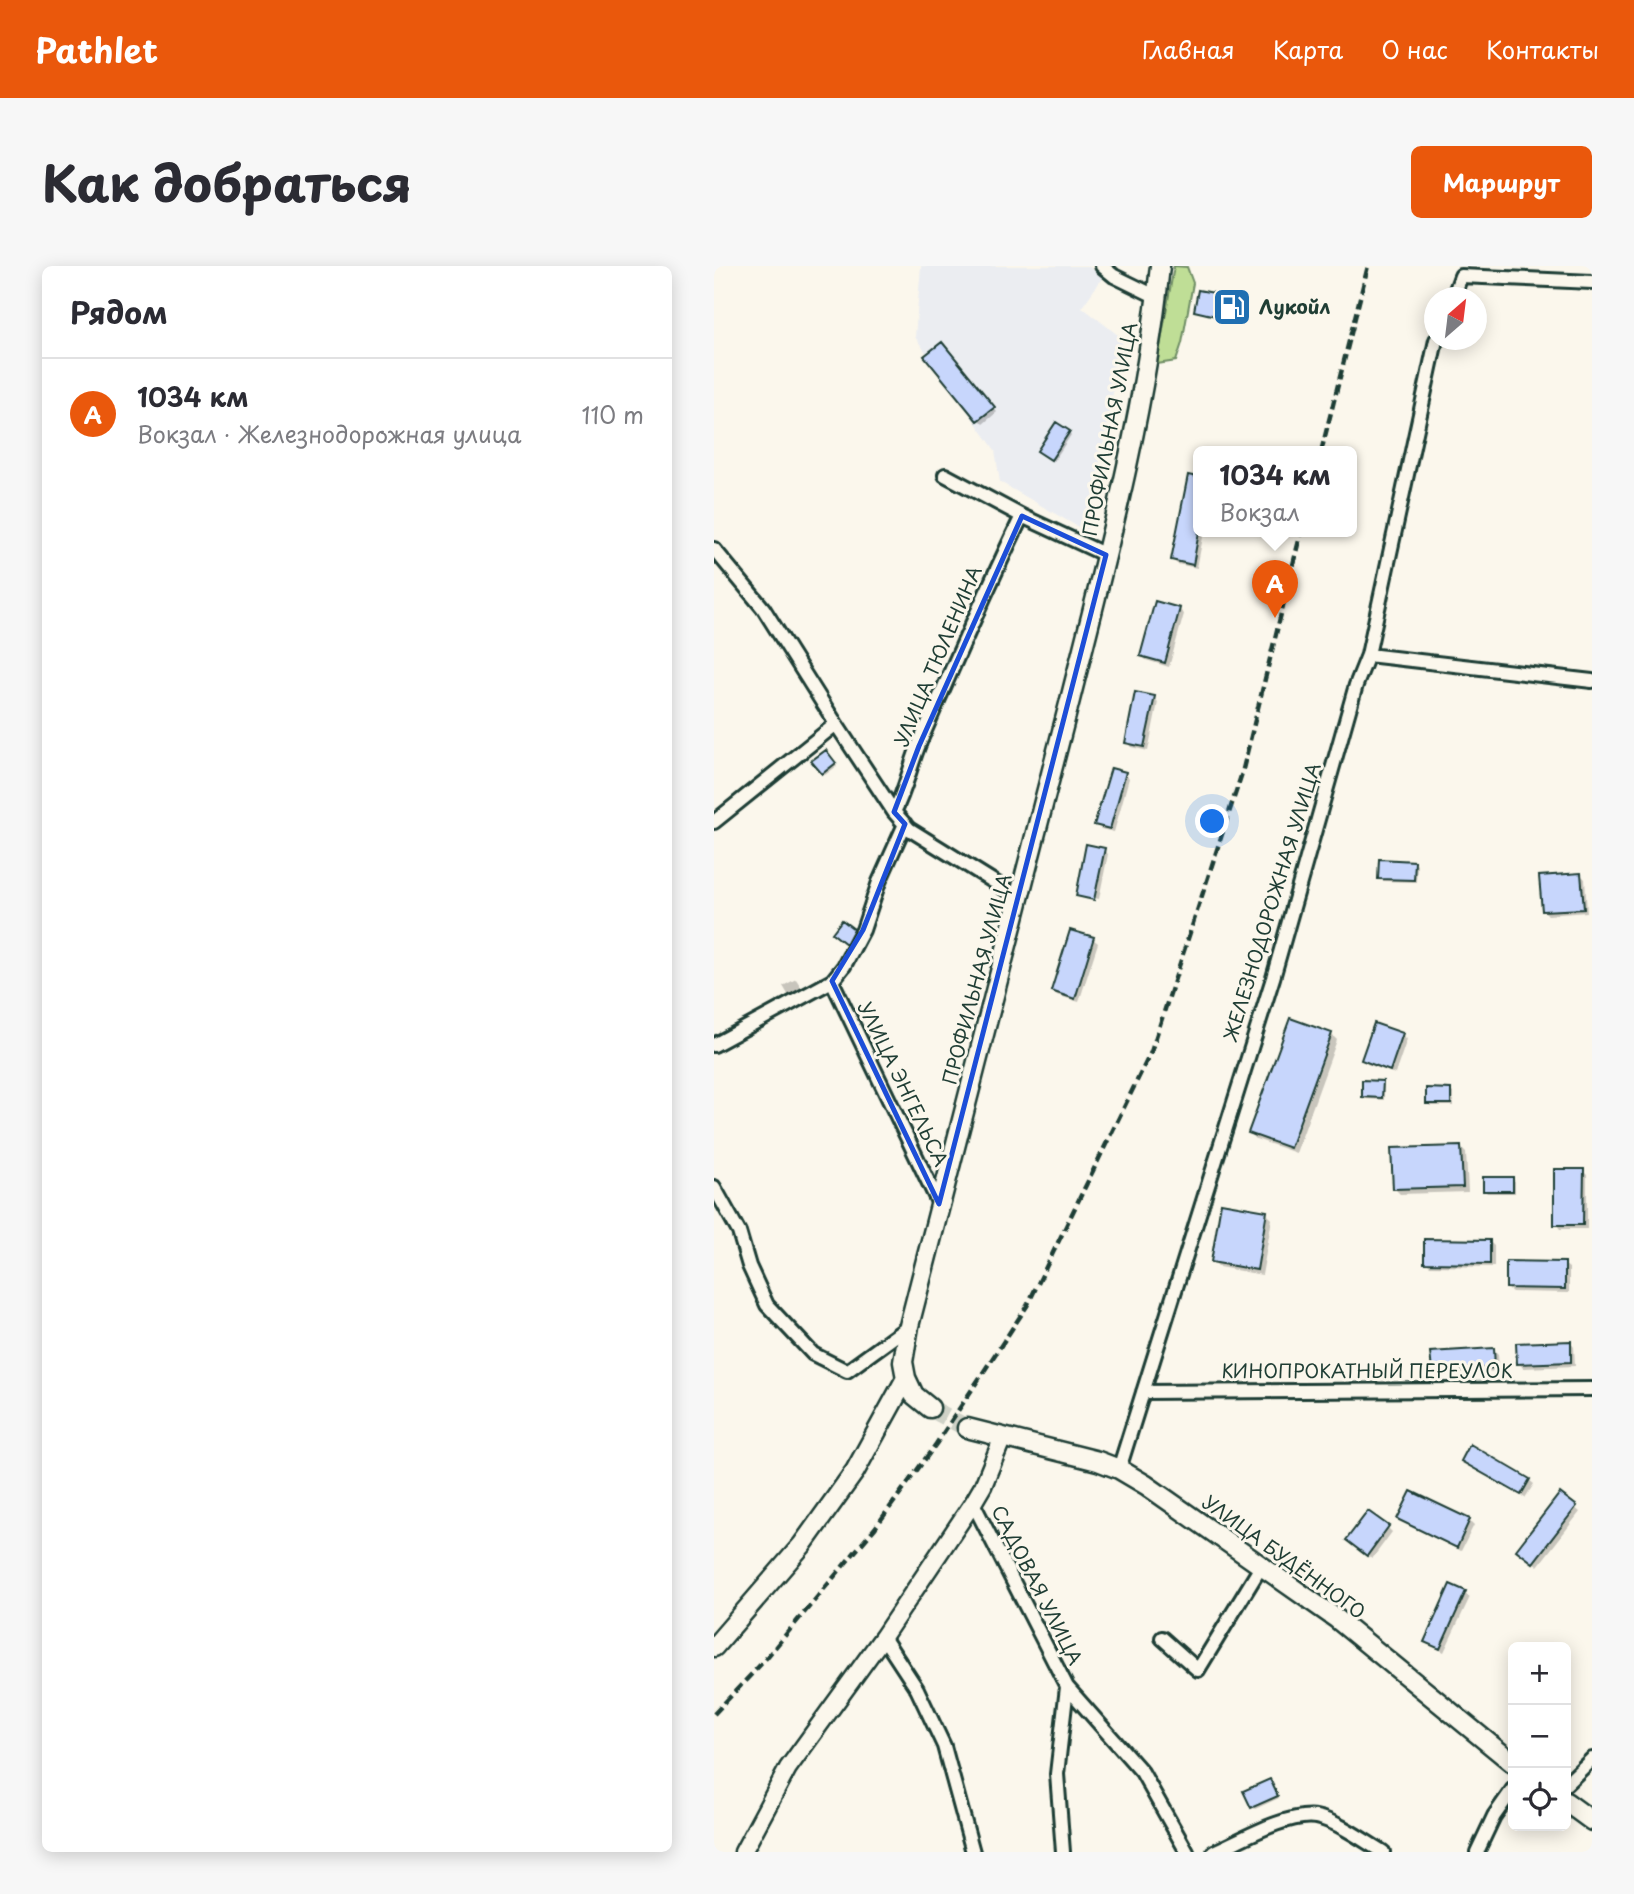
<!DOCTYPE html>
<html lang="ru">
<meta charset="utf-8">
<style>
body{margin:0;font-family:"Playpen Sans",sans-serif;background:#f7f7f7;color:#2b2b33}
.controls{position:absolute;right:21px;bottom:21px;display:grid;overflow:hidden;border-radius:10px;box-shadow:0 4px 18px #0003}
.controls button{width:63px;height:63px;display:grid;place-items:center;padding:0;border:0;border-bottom:2px solid #e1e1e2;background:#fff;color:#2b2b33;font:35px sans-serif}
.compass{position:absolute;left:710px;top:21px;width:63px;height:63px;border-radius:50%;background:#fff;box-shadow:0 4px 18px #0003;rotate:28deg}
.you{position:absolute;left:499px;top:556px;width:24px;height:24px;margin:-18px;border:5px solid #fff;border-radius:50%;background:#1a73e8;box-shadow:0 0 0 10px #1a73e833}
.badge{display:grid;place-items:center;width:46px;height:46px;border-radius:50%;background:#ea580c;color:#fff;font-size:23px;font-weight:700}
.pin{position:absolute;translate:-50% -58px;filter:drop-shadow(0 2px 4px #0008)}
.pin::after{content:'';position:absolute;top:37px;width:24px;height:21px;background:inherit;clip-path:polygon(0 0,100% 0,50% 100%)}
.popup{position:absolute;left:479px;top:180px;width:164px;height:91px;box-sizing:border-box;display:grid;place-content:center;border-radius:10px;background:#fff;filter:drop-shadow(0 2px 5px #0005);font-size:23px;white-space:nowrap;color:#7c7c81}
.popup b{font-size:26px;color:#2b2b33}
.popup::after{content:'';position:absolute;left:50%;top:100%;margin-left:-14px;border:14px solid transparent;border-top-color:#fff}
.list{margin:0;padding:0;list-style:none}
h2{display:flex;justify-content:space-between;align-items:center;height:91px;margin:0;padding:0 28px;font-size:30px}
h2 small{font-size:23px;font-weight:400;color:#7c7c81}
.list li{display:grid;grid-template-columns:46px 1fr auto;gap:21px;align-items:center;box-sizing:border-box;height:112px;padding:0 28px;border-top:2px solid #e1e1e2}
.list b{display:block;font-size:26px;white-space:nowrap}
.list p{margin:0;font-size:23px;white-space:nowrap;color:#7c7c81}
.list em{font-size:23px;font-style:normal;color:#7c7c81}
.icon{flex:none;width:38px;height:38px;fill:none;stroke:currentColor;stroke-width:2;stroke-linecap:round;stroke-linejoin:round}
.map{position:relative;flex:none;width:878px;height:1586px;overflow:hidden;border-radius:10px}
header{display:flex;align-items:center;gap:42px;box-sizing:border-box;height:98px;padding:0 35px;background:#ea580c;color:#fff}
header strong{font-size:33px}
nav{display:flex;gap:38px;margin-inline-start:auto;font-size:24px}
.intro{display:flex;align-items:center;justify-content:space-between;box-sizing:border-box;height:168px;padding:0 42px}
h1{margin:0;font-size:49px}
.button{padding:18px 32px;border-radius:10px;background:#ea580c;color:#fff;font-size:24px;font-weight:700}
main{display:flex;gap:42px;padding:0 42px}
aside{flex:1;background:#fff;border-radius:10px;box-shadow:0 4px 18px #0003}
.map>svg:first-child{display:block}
</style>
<header>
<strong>Pathlet</strong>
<nav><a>Главная</a><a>Карта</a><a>О нас</a><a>Контакты</a></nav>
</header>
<div class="intro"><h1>Как добраться</h1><a class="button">Маршрут</a></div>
<main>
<aside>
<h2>Рядом<small></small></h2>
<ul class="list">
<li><span class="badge">A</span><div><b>1034 км</b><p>Вокзал · Железнодорожная улица</p></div><em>110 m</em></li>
</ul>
</aside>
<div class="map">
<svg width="878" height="1586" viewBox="0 0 878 1586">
<rect width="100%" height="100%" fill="#fbf7ec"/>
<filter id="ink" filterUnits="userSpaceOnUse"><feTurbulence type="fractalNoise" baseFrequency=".0143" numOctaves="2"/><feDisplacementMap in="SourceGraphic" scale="14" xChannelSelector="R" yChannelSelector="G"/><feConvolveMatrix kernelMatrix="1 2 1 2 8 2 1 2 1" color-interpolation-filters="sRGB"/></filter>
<g filter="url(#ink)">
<path fill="#ebedf1" d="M207,0H374L389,11L368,41L409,73L373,266L286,216L281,184L201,71Z"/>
<path fill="#bfde96" stroke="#6f8e65" stroke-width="2" d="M460,0L473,1L479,17L468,77L462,95L443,98Z"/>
<path fill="#0003" d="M232,82L283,146L269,158L265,154Z
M355,166L357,169L340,195L327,187Z
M484,266H490L483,302L463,298L459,294Z
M465,343L470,348L455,401L432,394L428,390Z
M440,432L444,436L434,485L417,481L413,477Z
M112,486L123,500L111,509L100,496Z
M411,508L415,512L400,566L387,563L382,558Z
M390,584L394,588L385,633L366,629V632L364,629Z
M700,596L703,599L702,616L669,615L666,612Z
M867,609L871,613L873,646L834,649L829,644Z
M129,656L141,667L135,679L120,667Z
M379,673L384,677L365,736L343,729L339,725Z
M82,713L89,724L76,732L69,720Z
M617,768L623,774L582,887L542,873L536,867Z
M688,769L693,773L681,808L653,798L649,794Z
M668,816L670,819V834L652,833L649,831Z
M736,824L739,827V840H716L714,837Z
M746,881L752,887L754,926L686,928L680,922Z
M869,905L873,909V963H846L842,958Z
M798,913L801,915V927H773L771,925Z
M552,947L558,953L548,1009L505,1001L499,995Z
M776,976L780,980V1001L716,1000L712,996Z
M850,998L855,1002V1027L798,1026L793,1022Z
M856,1076L860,1081L861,1100L809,1102L805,1097Z
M780,1084L784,1088L785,1105L724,1109L719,1105Z
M749,1195L815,1214L820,1218L811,1232Z
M847,1230L866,1246L824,1300L809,1288Z
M685,1253L755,1254L760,1259L747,1285L690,1257Z
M674,1262L678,1266L658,1293L639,1278Z
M737,1320L756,1331L730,1386L712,1376Z
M556,1515L565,1532L541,1543L539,1541Z"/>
<path fill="#c7d6fc" stroke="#1f3d34" stroke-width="2" d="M484,24L511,29L506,51L480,45Z
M228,76L281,141L263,155L210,90Z
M342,156L356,165L337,194L323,185Z
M474,209L484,211L485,266L479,299L457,294Z
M441,335L466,342L451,397L426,390Z
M421,426L441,430L430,481L411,477Z
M112,484L122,497L108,508L97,495Z
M397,502L412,506L396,563L380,559Z
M372,578L391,582L380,634L362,630Z
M665,593L701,595L700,614L664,613Z
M867,607L870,643L828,645L825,610Z
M128,654L140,663L132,678L118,667Z
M356,664L380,671L361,733L337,725Z
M576,752L618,767L576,882L534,867Z
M660,757L689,767L676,805L647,794Z
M648,814L669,815L668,832L648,831Z
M712,822L737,823V838H712Z
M747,880L749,921L679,923L677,882Z
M840,903H870L869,959H840Z
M769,911H799V925H769Z
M507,937L553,945L543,1004L497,996Z
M710,973L776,974V998L710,997Z
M792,995L851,996V1023L792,1022Z
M857,1075V1096L803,1098L802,1077Z
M780,1082L781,1102L718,1105L716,1086Z
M756,1178L816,1213L807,1229L747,1195Z
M697,1225L756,1253L743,1282L683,1253Z
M846,1227L863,1240L819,1297L802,1284Z
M654,1245L675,1260L653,1290L632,1274Z
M736,1318L752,1325L726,1383L710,1376Z
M556,1513L564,1530L537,1542L529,1525Z"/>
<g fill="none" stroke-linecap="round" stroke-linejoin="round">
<path stroke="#cfd2c7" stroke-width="18" stroke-dasharray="18 9" stroke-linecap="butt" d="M216,1142L253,1162"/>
<defs>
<path id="minor" d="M388,0L400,10L443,31
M739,32L747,10L878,16
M231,209L308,250L392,289
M0,283L49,342L122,458L180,546L195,563L306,632
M654,389L878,415
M180,546C192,524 196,499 206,476C239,400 272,325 308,250
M0,556L122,458
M118,715L225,938
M0,779L118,715L130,700L149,664L165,616L191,558
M0,921L25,966L35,1000L53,1039L99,1088L133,1105L195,1060
M429,1126L878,1123
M405,1203L559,712L642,419L654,389L722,74
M259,1237L353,1421L343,1508L349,1586
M169,1371L203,1423L230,1480L259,1586
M448,1372L484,1404L548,1299
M353,1421L428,1506L473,1586
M852,1518L878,1493
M500,1586C525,1575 575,1546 602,1551C623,1555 650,1575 669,1586
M763,1586L780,1550L799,1523"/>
<path id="tertiary" d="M29,1586L74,1502L169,1371L259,1237L269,1220L289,1171"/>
<path id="secondary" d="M192,1112L200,1129L216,1142
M253,1162L384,1195L405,1203L432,1219L623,1353L799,1497
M0,1381L88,1279L141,1205L192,1112L189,1096L195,1060C248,851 303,643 356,434C392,291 431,147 446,0
M852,1536L878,1555"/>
</defs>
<use href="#minor" stroke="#1f3d34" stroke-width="18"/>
<use href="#tertiary" stroke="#1f3d34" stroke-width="21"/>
<use href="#secondary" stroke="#1f3d34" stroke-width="23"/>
<use href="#minor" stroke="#fbf7ec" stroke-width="12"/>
<use href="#tertiary" stroke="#fbf7ec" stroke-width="16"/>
<use href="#secondary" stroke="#fbf7ec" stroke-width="18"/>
<path stroke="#1f3d34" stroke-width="4.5" stroke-dasharray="10 5" stroke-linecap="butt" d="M607,186L654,0
M0,1448L48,1397L161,1262L222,1178L313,1040L437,786L528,507L587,266"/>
</g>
</g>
<path fill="none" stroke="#1d4ed8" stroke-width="5" stroke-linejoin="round" d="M308,250L392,289L225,938L118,715L149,664L191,558L180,546L205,480Z"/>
<defs>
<symbol id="fuel-square" viewBox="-11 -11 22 22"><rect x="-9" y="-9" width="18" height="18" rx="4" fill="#1f6fb2" stroke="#fbf7ec"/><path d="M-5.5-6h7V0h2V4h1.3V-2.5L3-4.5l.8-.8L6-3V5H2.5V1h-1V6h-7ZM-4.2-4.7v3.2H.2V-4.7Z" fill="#fff"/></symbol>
</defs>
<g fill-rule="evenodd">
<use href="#fuel-square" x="496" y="19" width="44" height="44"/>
</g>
<g text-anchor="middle" stroke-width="6" stroke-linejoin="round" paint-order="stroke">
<g font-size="19" font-weight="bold" fill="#1f3d34" stroke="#fbf7ec" text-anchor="start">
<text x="545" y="48">Лукойл</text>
</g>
<g font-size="19" fill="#1f3d34" stroke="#fbf7ec">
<text transform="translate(396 163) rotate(-79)" y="7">ПРОФИЛЬНАЯ УЛИЦА</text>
<text transform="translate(224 390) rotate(-67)" y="7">УЛИЦА ТЮЛЕНИНА</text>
<text transform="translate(558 636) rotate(-73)" y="7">ЖЕЛЕЗНОДОРОЖНАЯ УЛИЦА</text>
<text transform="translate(263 713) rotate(-75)" y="7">ПРОФИЛЬНАЯ УЛИЦА</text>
<text transform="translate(189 818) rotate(64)" y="7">УЛИЦА ЭНГЕЛЬСА</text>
<text x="653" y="1112">КИНОПРОКАТНЫЙ ПЕРЕУЛОК</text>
<text transform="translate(570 1291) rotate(36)" y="7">УЛИЦА БУДЁННОГО</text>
<text transform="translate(323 1319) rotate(63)" y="7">САДОВАЯ УЛИЦА</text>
</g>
</g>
</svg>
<div class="controls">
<button>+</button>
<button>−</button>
<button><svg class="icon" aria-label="locate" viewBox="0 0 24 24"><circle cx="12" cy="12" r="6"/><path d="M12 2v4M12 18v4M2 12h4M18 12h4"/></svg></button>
</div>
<svg class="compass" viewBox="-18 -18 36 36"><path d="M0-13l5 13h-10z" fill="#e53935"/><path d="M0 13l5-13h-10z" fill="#7c7c81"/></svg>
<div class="you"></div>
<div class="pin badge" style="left:561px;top:352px">A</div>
<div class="popup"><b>1034 км</b>Вокзал</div>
</div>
</main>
